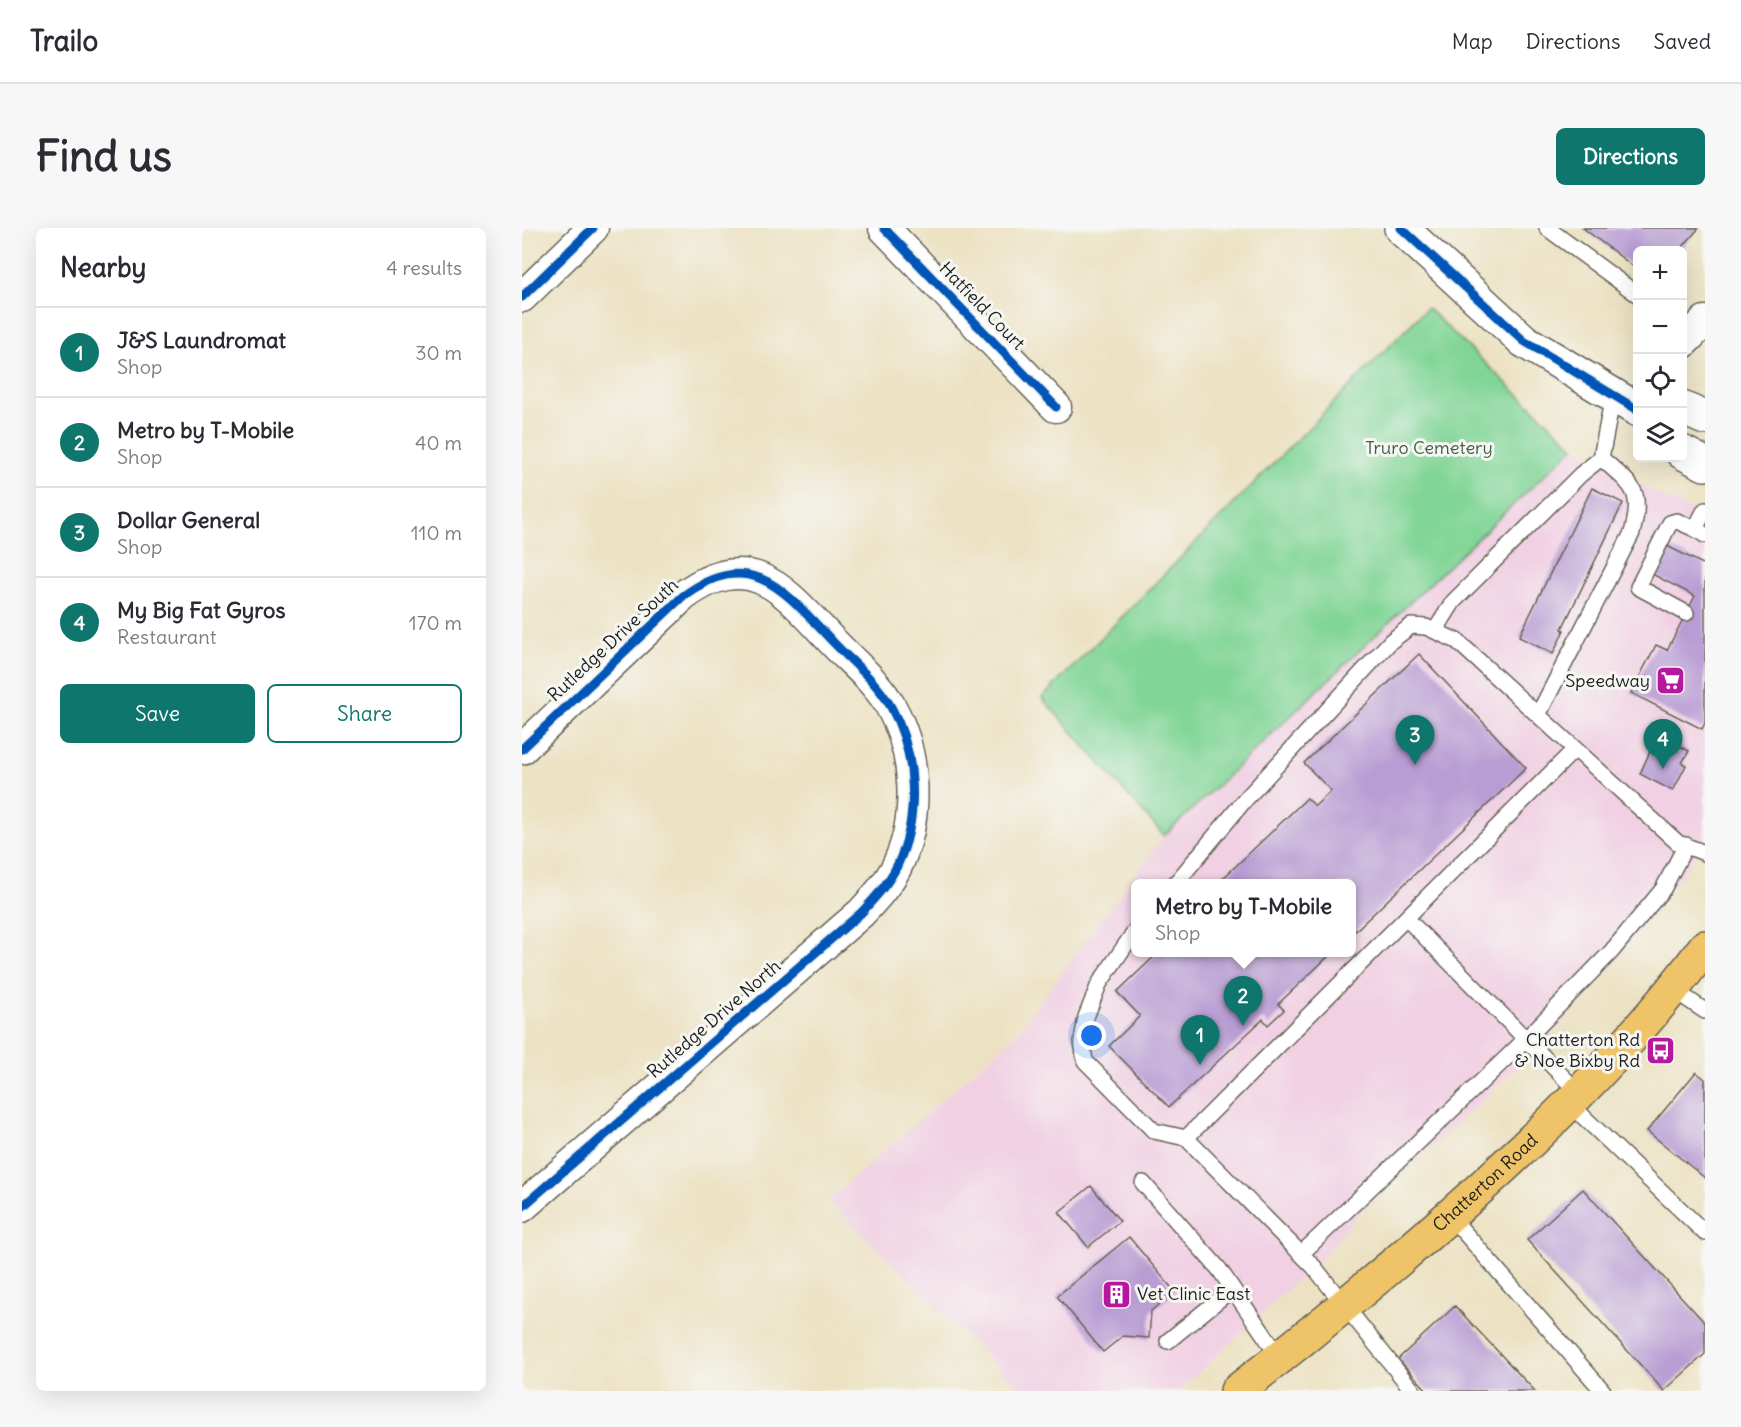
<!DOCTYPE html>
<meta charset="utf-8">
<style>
body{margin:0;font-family:Delius,sans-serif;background:#f7f7f7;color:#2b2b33}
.controls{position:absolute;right:18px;top:18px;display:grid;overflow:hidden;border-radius:9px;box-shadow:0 6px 24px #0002}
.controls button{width:54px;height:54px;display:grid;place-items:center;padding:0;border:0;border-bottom:2px solid #e1e1e2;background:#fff;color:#2b2b33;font:30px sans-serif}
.you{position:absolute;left:570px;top:808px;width:21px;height:21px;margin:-15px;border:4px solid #fff;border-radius:50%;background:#1a73e8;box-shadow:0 0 0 9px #1a73e833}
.badge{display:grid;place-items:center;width:39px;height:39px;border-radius:50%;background:#0f766e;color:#fff;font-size:20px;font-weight:700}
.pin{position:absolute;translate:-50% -50px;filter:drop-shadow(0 2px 3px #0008)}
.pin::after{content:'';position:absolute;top:32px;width:21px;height:18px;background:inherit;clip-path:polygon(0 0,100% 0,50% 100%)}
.popup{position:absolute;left:609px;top:651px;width:225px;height:78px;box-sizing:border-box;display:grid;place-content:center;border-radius:9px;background:#fff;filter:drop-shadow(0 2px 4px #0005);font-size:20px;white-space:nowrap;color:#7c7c81}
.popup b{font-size:22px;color:#2b2b33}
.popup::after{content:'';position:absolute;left:50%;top:100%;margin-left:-12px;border:12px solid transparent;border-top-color:#fff}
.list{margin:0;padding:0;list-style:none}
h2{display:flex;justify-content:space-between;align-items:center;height:78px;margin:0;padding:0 24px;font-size:26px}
h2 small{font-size:20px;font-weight:400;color:#7c7c81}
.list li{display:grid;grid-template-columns:39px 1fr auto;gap:18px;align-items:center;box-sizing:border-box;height:90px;padding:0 24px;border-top:2px solid #e1e1e2}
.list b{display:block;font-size:22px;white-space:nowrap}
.list p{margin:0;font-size:20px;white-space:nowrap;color:#7c7c81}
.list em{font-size:20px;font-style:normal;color:#7c7c81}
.actions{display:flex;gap:12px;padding:18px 24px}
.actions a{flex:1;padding:14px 0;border:2px solid #0f766e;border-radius:9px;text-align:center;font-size:21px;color:#0f766e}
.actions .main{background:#0f766e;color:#fff}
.icon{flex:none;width:33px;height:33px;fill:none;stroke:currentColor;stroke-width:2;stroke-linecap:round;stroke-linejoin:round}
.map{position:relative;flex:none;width:1183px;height:1163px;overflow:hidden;border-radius:9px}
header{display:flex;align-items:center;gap:36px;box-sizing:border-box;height:84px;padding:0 30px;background:#fff;border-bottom:2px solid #e1e1e2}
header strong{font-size:28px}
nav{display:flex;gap:33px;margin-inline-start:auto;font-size:21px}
.intro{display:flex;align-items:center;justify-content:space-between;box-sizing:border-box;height:144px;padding:0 36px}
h1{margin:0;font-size:42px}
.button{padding:15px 27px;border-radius:9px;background:#0f766e;color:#fff;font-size:21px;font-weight:700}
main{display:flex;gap:36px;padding:0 36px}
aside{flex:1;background:#fff;border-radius:9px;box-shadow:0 6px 24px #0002}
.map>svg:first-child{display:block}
</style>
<header>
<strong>Trailo</strong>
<nav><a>Map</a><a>Directions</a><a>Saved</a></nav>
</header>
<div class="intro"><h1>Find us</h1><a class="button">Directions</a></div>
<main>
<aside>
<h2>Nearby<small>4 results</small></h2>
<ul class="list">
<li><span class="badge">1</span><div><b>J&amp;S Laundromat</b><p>Shop</p></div><em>30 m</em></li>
<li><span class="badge">2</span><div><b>Metro by T-Mobile</b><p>Shop</p></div><em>40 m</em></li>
<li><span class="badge">3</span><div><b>Dollar General</b><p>Shop</p></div><em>110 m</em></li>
<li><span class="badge">4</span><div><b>My Big Fat Gyros</b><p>Restaurant</p></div><em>170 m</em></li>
</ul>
<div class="actions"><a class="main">Save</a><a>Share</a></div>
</aside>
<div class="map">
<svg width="1183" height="1163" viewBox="0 0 1183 1163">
<rect width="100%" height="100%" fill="#f6f6f2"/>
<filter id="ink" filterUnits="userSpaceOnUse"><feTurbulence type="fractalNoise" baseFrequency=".0167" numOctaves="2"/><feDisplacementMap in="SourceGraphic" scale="12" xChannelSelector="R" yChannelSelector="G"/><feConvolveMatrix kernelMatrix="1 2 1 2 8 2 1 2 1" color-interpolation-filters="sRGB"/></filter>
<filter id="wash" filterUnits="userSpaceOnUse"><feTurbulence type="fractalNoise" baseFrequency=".008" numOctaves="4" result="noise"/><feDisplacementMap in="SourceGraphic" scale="24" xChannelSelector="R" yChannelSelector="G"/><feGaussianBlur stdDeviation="1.35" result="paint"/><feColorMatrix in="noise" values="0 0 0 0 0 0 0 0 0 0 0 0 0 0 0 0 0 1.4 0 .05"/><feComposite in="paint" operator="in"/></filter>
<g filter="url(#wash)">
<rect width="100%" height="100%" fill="#ece2c3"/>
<path fill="#f1d0e3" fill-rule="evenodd" d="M1052,219L1147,272L1183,288V606L1166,639L1061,774L999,836L835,987L803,1027L657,1163H500L306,972L491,810L642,608ZM613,656H829V724H613Z"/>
<path fill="#81d596" stroke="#4e7859" stroke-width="1.5" d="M905,80L1052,219L642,608L520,470Z"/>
<g id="blocks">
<path fill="#b89cd3" d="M1061,0H1177L1158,22H1116V42Z
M1070,260L1101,275L1040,401L1042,402L1031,426L997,409Z
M1143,317L1183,337V495L1180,501L1109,465L1134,417L1145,422L1173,368L1128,345Z
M897,426L1004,540L829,707V656H695L785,570L793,578L809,563L782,535Z
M1154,516L1167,523L1160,535L1164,537L1151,563L1118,546L1130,519L1148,528Z
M637,724H811L756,776L762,782L746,797L741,791L647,879L587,818L618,788L595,764Z
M1174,844L1183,851V950L1125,903Z
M569,958L598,993L566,1019L537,984Z
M1061,961L1183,1095V1126L1142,1163L1005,1012Z
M607,1009L653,1064L629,1083L627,1110L601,1108L581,1124L535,1068Z
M933,1078L1013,1163H906L876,1131Z"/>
</g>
</g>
<g filter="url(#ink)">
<use href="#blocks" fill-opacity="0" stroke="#656156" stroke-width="1.5"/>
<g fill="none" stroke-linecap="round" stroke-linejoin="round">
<defs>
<path id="service" d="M1025,0L1116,67
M1183,282L1173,301L1183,307
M1164,385L1116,359L1148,295L1155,293L1173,301
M913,403L931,374L1058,247L1079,230L1091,168
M1016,487L1110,305C1122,261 1110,258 1079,230
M653,656L722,573L869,413L889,398L904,399L935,413L1156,615L1183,625
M885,691L1058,866
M613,703L577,756L564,789L560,813L563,833L632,903L664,910L792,1039L891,1163
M1152,762L1183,783
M1048,876L1183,1005
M664,910L1053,521
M621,955L697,1041L758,1130
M928,988L1081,1163
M779,1026L1004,811L1089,724L1141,661L1164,617
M646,1113L710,1061"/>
<path id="minor" d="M362,0L534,179
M0,69L71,0
M1160,116L1183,93
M0,521L161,368C231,316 265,366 312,415C331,435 356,455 369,479C395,526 398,590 375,638C366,656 352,671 339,685L0,979"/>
<path id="tertiary" d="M879,0L1002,113L1116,182
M1160,180L1183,190
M1160,224L1183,236"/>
<g id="primary">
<path id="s1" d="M715,1163C805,1093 893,1021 977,943C1052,874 1122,802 1183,719"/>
</g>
</defs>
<use href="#service" stroke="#656156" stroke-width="18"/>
<use href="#minor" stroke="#656156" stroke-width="33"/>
<use href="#tertiary" stroke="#656156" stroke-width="36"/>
<use href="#primary" stroke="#656156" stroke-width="36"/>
<use href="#service" stroke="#fff" stroke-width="15"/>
<use href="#minor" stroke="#fff" stroke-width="30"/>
<use href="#tertiary" stroke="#fff" stroke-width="33"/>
<use href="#primary" stroke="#efc469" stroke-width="33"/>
<defs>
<path id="cycleway" d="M362,0L534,179
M879,0L1002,113L1116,182
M0,69L71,0
M0,521L161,368C231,316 265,366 312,415C331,435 356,455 369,479C395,526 398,590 375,638C366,656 352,671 339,685L0,979"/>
</defs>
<use href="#cycleway" stroke="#f6f6f2" stroke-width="13"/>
<use href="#cycleway" stroke="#0057b8" stroke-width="9"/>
</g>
</g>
<defs>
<symbol id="supermarket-square" viewBox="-11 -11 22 22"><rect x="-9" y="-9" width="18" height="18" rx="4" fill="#b5179e" stroke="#f6f6f2"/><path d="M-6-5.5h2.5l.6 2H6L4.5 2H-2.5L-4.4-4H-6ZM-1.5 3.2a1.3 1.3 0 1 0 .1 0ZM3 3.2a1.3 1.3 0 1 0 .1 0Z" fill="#fff"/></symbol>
<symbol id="bus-square" viewBox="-11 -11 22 22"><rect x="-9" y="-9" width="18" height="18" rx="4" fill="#b5179e" stroke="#f6f6f2"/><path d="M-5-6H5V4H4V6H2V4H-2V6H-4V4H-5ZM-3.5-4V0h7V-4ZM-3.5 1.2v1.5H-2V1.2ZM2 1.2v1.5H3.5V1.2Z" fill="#fff"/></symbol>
<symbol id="building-square" viewBox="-11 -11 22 22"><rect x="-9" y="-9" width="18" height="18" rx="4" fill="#b5179e" stroke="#f6f6f2"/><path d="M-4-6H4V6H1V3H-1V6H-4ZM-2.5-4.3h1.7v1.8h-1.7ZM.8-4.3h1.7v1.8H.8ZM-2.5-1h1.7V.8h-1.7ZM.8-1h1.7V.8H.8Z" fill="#fff"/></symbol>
</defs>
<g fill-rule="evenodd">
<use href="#supermarket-square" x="1132" y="436" width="33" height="33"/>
<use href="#bus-square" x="1122" y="806" width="33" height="33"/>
<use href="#building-square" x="578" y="1050" width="33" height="33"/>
</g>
<g text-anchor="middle" stroke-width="6" stroke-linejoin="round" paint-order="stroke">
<g font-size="18" fill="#1c1c1c" stroke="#f6f6f2">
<text transform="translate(460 78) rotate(46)" y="6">Hatfield Court</text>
<text transform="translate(91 412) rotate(-43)" y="6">Rutledge Drive South</text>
<text transform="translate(192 791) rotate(-41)" y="6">Rutledge Drive North</text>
<text dy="6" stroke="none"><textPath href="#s1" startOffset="324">Chatterton Road</textPath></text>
</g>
<g font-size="18" fill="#3f5d47" stroke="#f6f6f2">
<text x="907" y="226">Truro Cemetery</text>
</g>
<g font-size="18" fill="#1c1c1c" stroke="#f6f6f2" text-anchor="end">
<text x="1128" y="459">Speedway</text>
<text x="1118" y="818">Chatterton Rd<tspan x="1118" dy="21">&amp; Noe Bixby Rd</tspan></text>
<text x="615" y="1072" text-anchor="start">Vet Clinic East</text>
</g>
</g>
</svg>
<div class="controls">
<button>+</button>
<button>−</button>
<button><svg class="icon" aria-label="locate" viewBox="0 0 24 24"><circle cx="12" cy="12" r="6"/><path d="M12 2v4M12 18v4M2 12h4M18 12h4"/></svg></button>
<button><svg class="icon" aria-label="layers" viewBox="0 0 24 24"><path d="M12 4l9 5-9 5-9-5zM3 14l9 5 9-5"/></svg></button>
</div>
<div class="you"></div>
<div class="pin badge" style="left:678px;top:837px">1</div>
<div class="pin badge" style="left:721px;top:798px">2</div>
<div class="popup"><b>Metro by T-Mobile</b>Shop</div>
<div class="pin badge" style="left:893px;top:537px">3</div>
<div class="pin badge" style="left:1141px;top:541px">4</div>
</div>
</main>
